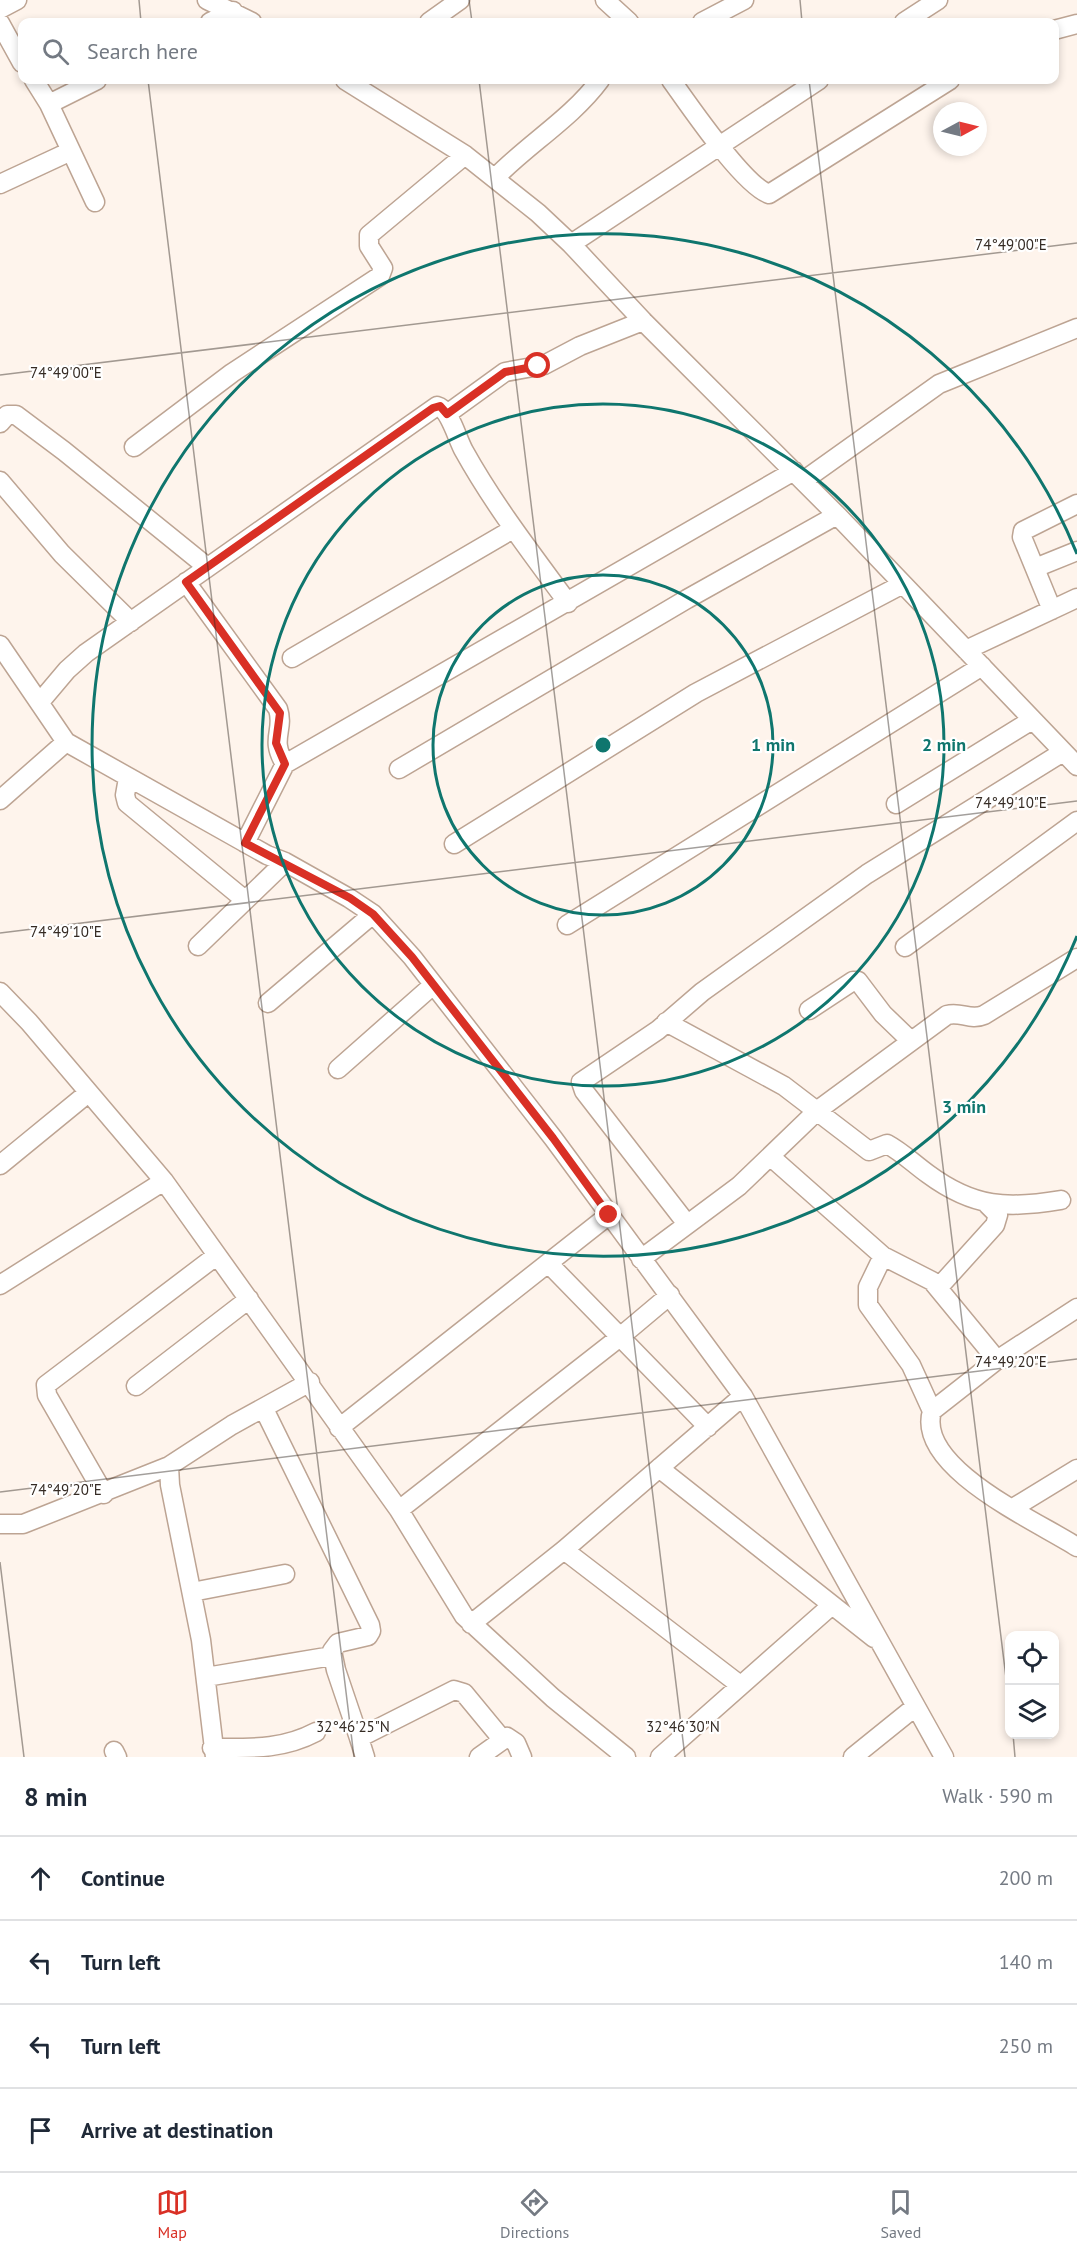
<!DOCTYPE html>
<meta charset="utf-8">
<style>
body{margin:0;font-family:"PT Sans",sans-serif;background:#f2f2f3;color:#1f2937}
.controls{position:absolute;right:18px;bottom:18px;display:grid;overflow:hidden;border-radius:12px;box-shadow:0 3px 9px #0003}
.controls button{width:54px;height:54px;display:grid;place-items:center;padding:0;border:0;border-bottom:2px solid #e0e1e3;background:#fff;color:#1f2937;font:30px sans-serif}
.compass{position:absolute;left:933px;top:102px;width:54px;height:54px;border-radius:50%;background:#fff;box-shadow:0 3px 9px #0003;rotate:83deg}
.stop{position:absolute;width:18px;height:18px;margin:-14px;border:4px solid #d93025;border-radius:50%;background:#fff}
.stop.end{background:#d93025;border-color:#fff;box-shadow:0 2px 6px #0008}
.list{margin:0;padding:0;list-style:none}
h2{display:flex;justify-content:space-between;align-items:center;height:78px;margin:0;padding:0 24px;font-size:26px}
h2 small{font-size:20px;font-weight:400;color:#747a83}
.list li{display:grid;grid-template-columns:39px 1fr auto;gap:18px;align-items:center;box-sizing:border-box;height:84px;padding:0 24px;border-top:2px solid #e0e1e3}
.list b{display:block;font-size:22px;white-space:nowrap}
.list em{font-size:20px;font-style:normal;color:#747a83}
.icon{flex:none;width:33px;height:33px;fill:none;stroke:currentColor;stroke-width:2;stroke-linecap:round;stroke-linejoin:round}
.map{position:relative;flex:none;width:1077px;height:1757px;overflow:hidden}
.search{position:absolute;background:#fff;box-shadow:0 3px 9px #0003;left:18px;right:18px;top:18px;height:66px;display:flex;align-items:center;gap:15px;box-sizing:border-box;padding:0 21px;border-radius:12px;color:#747a83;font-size:22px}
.sheet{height:414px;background:#fff}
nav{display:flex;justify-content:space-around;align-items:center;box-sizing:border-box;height:84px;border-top:2px solid #e0e1e3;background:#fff;font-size:16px;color:#747a83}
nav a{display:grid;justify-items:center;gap:3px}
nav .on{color:#d93025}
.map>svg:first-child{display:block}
</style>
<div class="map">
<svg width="1077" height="1757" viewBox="0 0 1077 1757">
<rect width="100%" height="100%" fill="#fef4ec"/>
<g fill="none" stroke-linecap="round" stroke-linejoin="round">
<defs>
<path id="minor" d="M207,0L252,22
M605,0L629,22
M0,9L17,0
M210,22L233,11
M429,22L460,0
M702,22L744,0
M904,22L938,0
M0,23L22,63
M1054,30L1077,24
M34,80L49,104
M345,80L465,155L538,213L571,244L643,321L837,515L1077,766
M671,80C689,105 743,185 769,194L950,80
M495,178C528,144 572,118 600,80
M0,184L71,151
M95,202L49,104L97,80
M571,244L819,80
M447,414L505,372L544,365L580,346L643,321
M0,423L7,415H16L64,451L206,566
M134,447L232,373L380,276L383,268L369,246V235L465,155
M0,481L62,554L131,622
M803,481L939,384L1077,328
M1035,568L1077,551
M186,582L278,709C285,731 269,738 285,764
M1052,610L1022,537L1023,531L1077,504
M0,645L66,742L267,855L285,862L349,898L373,914L412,957L553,1138L743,1396L944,1757
M966,650L1077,598
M292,658L513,529
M40,702L67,670L86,653L437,406C450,409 457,439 464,451C494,505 532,554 568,603
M399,769L687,599L837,515
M128,778L125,795L127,803L245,900
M0,800L66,742
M896,804L1032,720
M245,843L285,764L794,471
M454,844L696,693L903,584
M567,925L982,666
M198,946L285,862
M905,947L1077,821
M0,992L29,1022L164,1181L399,1510L464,1616L553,1698L626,1757
M268,1003L373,914
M809,1010L853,981H858L883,1014L911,1041
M666,1022L784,1086L869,1151L887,1144C902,1152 914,1164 928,1174C974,1208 1008,1209 1061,1200
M338,1069L432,986
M771,1157L883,1256L932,1281L997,1360L932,1411C915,1468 1039,1522 1077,1547
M0,1165L88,1093
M687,1224L584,1091L581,1082L658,1030L702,992L867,874L1063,752
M883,1256L868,1287V1305L911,1365L932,1411
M641,1259L739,1186L818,1110L947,1015C961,1011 970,1021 984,1015L1077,958
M549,1264L708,1427
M0,1285L164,1181
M939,1287L995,1225L998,1215L987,1204
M997,1360L1077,1308
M136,1386L249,1299
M264,1409L370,1625L371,1631L368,1636L338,1643L332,1651L336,1670L359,1738
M339,1428L609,1215
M659,1468L874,1638
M104,1494L47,1395L46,1385L216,1256
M1013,1508L1077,1469
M399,1510L620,1337L670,1295
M0,1524H23L169,1466
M564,1550L740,1685
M192,1592L285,1574
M471,1624L564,1550L743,1396
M206,1677L332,1656
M212,1748C250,1748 282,1750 316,1732
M114,1751L117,1757
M215,1757L201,1640L170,1485L169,1466L232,1425L310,1382
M365,1757L359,1738L454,1690L464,1693L502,1739
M479,1757L507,1737L516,1743L522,1757
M660,1757L832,1605
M853,1757L915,1707"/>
</defs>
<use href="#minor" stroke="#bda493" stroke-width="21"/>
<use href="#minor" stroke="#fff" stroke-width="18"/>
</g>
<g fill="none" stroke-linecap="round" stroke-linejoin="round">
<path stroke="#d93025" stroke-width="8" d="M538,366L505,372L447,414L440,406L433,408L186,582L280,713L276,743L285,764L245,843L350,898L373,914L412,957L553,1138L609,1215"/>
</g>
<path fill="none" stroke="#342a23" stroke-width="1.5" stroke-opacity="0.45" d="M139,0L141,22M469,0L472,22M800,0L802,22M148,80L354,1757M479,80L685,1757M809,80L1010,1710M0,375L1077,243M0,933L1077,801M0,1492L1077,1359M0,1562L24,1757M1013,1734L1015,1757"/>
<g fill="none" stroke="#0f766e" stroke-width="3">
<circle cx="603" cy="745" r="170"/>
<circle cx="603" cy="745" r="341"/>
<path d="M1077 936A511 511 0 1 1 1077 554"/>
</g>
<g font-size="15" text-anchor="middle" fill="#342a23" stroke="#fff" stroke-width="4.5" stroke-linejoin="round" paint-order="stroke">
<text x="1011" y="250">74°49'00"E</text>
<text x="66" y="378">74°49'00"E</text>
<text x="1011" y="808">74°49'10"E</text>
<text x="66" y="937">74°49'10"E</text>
<text x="1011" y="1367">74°49'20"E</text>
<text x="66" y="1495">74°49'20"E</text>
<text x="353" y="1732">32°46'25"N</text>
<text x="683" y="1732">32°46'30"N</text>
</g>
<circle cx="603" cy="745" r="9" fill="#0f766e" stroke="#fff" stroke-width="3"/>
<g font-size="18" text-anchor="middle" font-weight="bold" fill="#0f766e" stroke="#fff" stroke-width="4.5" stroke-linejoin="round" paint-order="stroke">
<text x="773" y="751">1 min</text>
<text x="944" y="751">2 min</text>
<text x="964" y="1113">3 min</text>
</g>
</svg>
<div class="controls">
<button><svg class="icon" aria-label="locate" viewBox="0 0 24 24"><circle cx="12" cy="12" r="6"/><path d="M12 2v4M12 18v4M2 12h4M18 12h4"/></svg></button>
<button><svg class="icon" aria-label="layers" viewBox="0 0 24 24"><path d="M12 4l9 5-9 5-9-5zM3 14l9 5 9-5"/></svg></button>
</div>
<svg class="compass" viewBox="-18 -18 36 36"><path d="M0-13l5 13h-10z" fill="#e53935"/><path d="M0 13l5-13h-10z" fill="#747a83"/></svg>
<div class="stop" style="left:538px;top:366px"></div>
<div class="stop end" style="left:609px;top:1215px"></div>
<div class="search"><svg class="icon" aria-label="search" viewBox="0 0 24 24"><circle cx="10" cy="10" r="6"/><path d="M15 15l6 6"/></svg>Search here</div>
</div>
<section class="sheet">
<h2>8 min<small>Walk · 590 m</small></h2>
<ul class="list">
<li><svg class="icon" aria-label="ahead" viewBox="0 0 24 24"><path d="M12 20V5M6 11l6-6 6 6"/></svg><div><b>Continue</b></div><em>200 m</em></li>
<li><svg class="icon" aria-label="left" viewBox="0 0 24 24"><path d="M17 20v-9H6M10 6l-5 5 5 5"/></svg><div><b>Turn left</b></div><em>140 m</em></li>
<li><svg class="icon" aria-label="left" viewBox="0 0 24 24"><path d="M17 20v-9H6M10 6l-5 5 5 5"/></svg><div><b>Turn left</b></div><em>250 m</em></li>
<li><svg class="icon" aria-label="arrive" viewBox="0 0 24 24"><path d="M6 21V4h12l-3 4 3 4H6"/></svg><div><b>Arrive at destination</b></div></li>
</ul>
</section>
<nav>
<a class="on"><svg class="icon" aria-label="map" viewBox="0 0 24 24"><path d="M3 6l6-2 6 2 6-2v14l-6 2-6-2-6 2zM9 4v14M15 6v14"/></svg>Map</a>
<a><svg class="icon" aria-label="directions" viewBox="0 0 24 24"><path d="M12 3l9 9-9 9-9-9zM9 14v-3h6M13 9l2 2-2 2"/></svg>Directions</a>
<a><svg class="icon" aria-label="saved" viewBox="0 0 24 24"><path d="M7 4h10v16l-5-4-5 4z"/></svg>Saved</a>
</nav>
